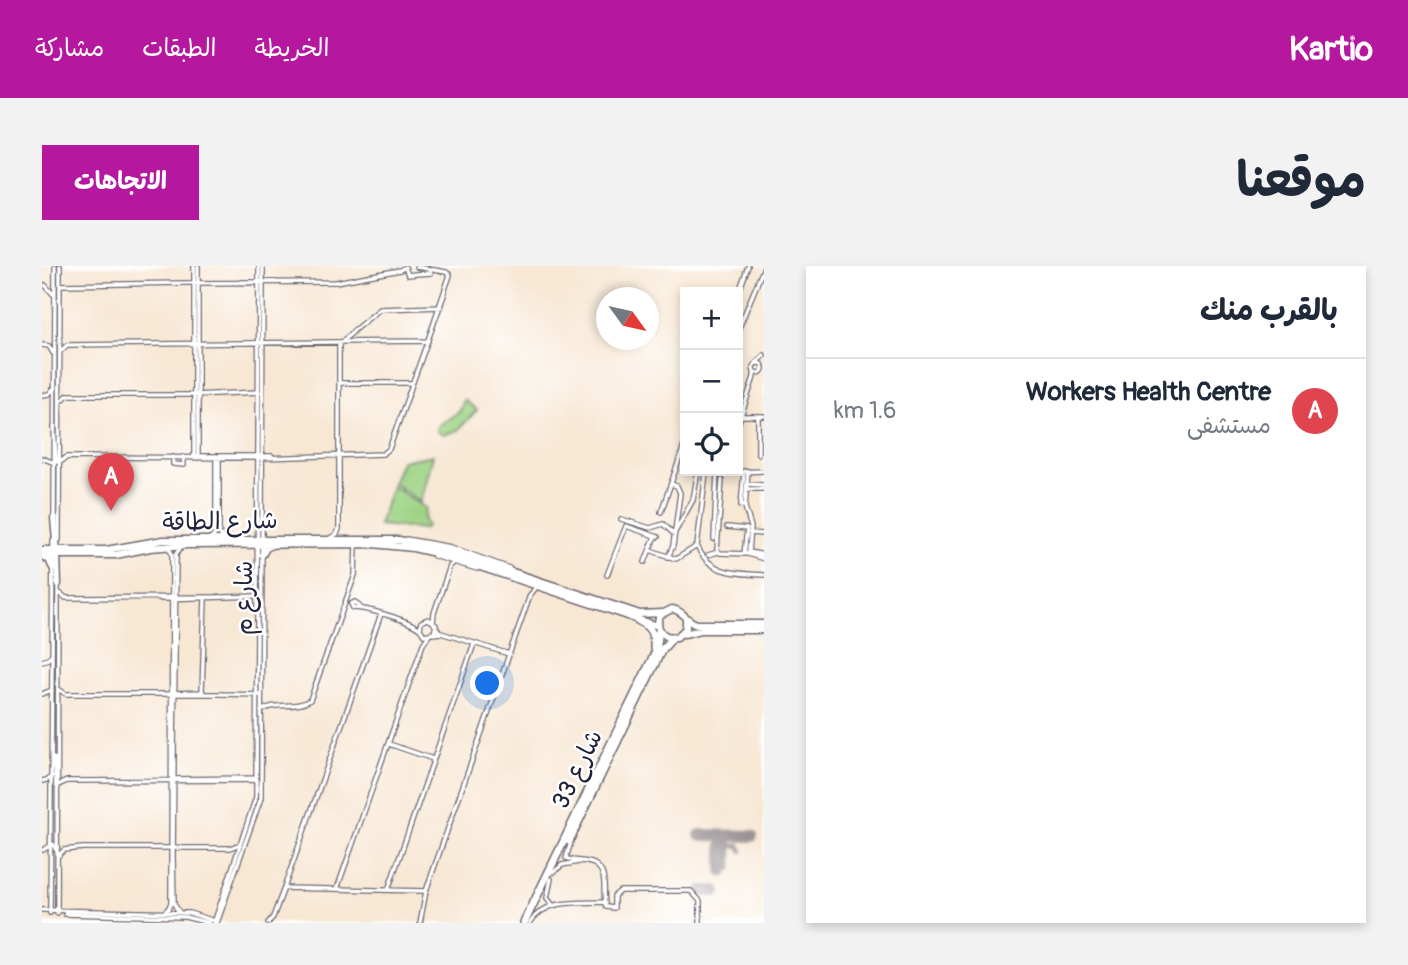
<!DOCTYPE html>
<html lang="ar">
<meta charset="utf-8">
<style>
body{margin:0;font-family:Pangolin,"Playpen Sans Arabic",sans-serif;background:#f2f2f3;color:#1f2937;direction:rtl}
.controls{position:absolute;right:21px;top:21px;display:grid;overflow:hidden;border-radius:0px;box-shadow:0 4px 10px #0003}
.controls button{width:63px;height:63px;display:grid;place-items:center;padding:0;border:0;border-bottom:2px solid #e0e1e3;background:#fff;color:#1f2937;font:35px sans-serif}
.compass{position:absolute;left:554px;top:21px;width:63px;height:63px;border-radius:50%;background:#fff;box-shadow:0 4px 10px #0003;rotate:123deg}
.you{position:absolute;left:446px;top:418px;width:24px;height:24px;margin:-18px;border:5px solid #fff;border-radius:50%;background:#1a73e8;box-shadow:0 0 0 10px #1a73e833}
.badge{display:grid;place-items:center;width:46px;height:46px;border-radius:50%;background:#b5179e;color:#fff;font-size:23px;font-weight:700}
.pin{position:absolute;translate:-50% -58px;filter:drop-shadow(0 2px 4px #0008)}
.pin::after{content:'';position:absolute;top:37px;width:24px;height:21px;background:inherit;clip-path:polygon(0 0,100% 0,50% 100%)}
.list{margin:0;padding:0;list-style:none}
h2{display:flex;justify-content:space-between;align-items:center;height:91px;margin:0;padding:0 28px;font-size:30px}
h2 small{font-size:23px;font-weight:400;color:#747a83}
.list li{display:grid;grid-template-columns:46px 1fr auto;gap:21px;align-items:center;box-sizing:border-box;height:105px;padding:0 28px;border-top:2px solid #e0e1e3}
.list b{display:block;font-size:26px;white-space:nowrap}
.list p{margin:0;font-size:23px;white-space:nowrap;color:#747a83}
.list em{font-size:23px;font-style:normal;color:#747a83}
.icon{flex:none;width:38px;height:38px;fill:none;stroke:currentColor;stroke-width:2;stroke-linecap:round;stroke-linejoin:round}
.map{position:relative;flex:none;width:722px;height:657px;overflow:hidden;direction:ltr;border-radius:0px}
header{display:flex;align-items:center;gap:42px;box-sizing:border-box;height:98px;padding:0 35px;background:#b5179e;color:#fff}
header strong{font-size:33px}
nav{display:flex;gap:38px;margin-inline-start:auto;font-size:24px}
.intro{display:flex;align-items:center;justify-content:space-between;box-sizing:border-box;height:168px;padding:0 42px}
h1{margin:0;font-size:49px}
.button{padding:18px 32px;border-radius:0px;background:#b5179e;color:#fff;font-size:24px;font-weight:700}
main{display:flex;gap:42px;padding:0 42px}
aside{flex:1;background:#fff;border-radius:0px;box-shadow:0 4px 10px #0003}
.map>svg:first-child{display:block}
</style>
<header>
<strong>Kartio</strong>
<nav><a>الخريطة</a><a>الطبقات</a><a>مشاركة</a></nav>
</header>
<div class="intro"><h1>موقعنا</h1><a class="button">الاتجاهات</a></div>
<main>
<aside>
<h2>بالقرب منك<small></small></h2>
<ul class="list">
<li><span class="badge" style="background:#e0444e">A</span><div><b>Workers Health Centre</b><p>مستشفى</p></div><em>1.6 km</em></li>
</ul>
</aside>
<div class="map">
<svg width="722" height="657" viewBox="0 0 722 657">
<rect width="100%" height="100%" fill="#fff"/>
<filter id="ink" filterUnits="userSpaceOnUse"><feTurbulence type="fractalNoise" baseFrequency=".0143" numOctaves="2"/><feDisplacementMap in="SourceGraphic" scale="14" xChannelSelector="R" yChannelSelector="G"/><feConvolveMatrix kernelMatrix="1 2 1 2 8 2 1 2 1" color-interpolation-filters="sRGB"/></filter>
<filter id="wash" filterUnits="userSpaceOnUse"><feTurbulence type="fractalNoise" baseFrequency=".00686" numOctaves="4" result="noise"/><feDisplacementMap in="SourceGraphic" scale="28" xChannelSelector="R" yChannelSelector="G"/><feGaussianBlur stdDeviation="1.57" result="paint"/><feColorMatrix in="noise" values="0 0 0 0 0 0 0 0 0 0 0 0 0 0 0 0 0 1.4 0 .05"/><feComposite in="paint" operator="in"/></filter>
<g filter="url(#wash)">
<rect width="100%" height="100%" fill="#f7e7d3"/>
<path fill="#9ed384" stroke="#607a60" stroke-width="2" d="M422,134L435,144L416,164L402,169L395,165L396,160L418,145Z
M391,189L379,236L351,217L360,195Z
M350,220L384,242L382,255L385,259L382,263L337,259Z"/>
<g fill="none" stroke-linecap="round" stroke-linejoin="round">
<path stroke="#8c8487" stroke-width="4.5" d="M689,581L697,579L700,585
M689,603V570"/>
<path stroke="#8c8487" stroke-width="12" d="M658,569L710,570
M681,605V570
M661,625H674"/>
</g>
</g>
<g filter="url(#ink)">
<g fill="none" stroke-linecap="round" stroke-linejoin="round">
<defs>
<path id="minor" d="M363,1L366,9L374,8
M375,1L404,6L408,9L393,53
M374,8L389,7
M199,16H234
M143,17L294,16L358,4L363,1
M3,19L11,28
M18,19L143,17
M696,29L706,0
M696,64L722,1
M311,65L338,43L399,41
M0,79L7,80L11,87
M19,85L25,79L386,75
M711 102a5 5 0 1 1 10 0a5 5 0 1 1-10 0Z
M714,97L722,89
M298,117H369
M0,129L7,128L11,123
M18,136L26,129H152L217,126
M700,150H722
M696,159L712,111V106
M12,161L14,195L17,197L25,191L220,192L341,188L347,183L402,29
M716,188V150
M154,190H230
M131,191V198L142,199L141,191
M0,192L10,196
M152,192V0
M156,192V0
M177,192V267L182,273
M702,205L699,239H703
M706,205L703,241L709,261L707,286L722,289
M680,214L675,284L678,287L706,288L722,293
M705,218L722,219
M705,223H722
M619,246L643,177
M12,253L13,0
M579,253L608,262L621,258L632,268L651,234L656,205
M685,261L705,263L702,288
M708,267L722,268
M288,272L295,268L297,263V78L311,66
M169,273L174,267V192
M364,273L409,281L467,302
M672,273L675,205
M17,274L18,0
M655,280L664,207L722,205
M655,280C668,309 694,307 722,309
M608,284L634,293L655,280
M666,289L676,286
M392,290L435,303
M626,291L631,280L638,227L635,220L629,218
M603,296L613,270
M565,309L584,260L616,271
M16,326L24,332L179,331
M119,333L216,330
M320,343L313,336L309,338L311,342C325,342 366,354 378,363
M391,356L392,347L408,300L413,296
M394,359L392,367L382,369L378,363L379,356L386,353L391,356L397,366
M390,368L399,367L467,388
M0,395L6,393L10,388
M16,423L24,428H180
M160,426L163,332
M131,427L161,426
M0,428L10,424
M179,428L217,429
M219,445C233,435 253,444 268,434L313,309L314,278
M347,478L391,493
M12,492L14,520L25,515L214,514
M131,513L214,512
M0,515L5,514L10,510
M529,576L524,592C533,596 544,594 552,598C568,607 559,628 564,641L572,642V630L578,625H649L658,635V657
M158,582H188L198,578
M1,584L11,578L14,584
M17,589L22,584L41,582H157
M512,606L520,599L537,596
M509,613L505,632L510,638
M242,622L384,625
M295,623L381,378L387,369
M346,624L432,378
M0,644L147,647L173,655
M122,646L126,643L129,637L130,288L127,282
M137,646L132,638L131,591L134,288L139,281
M8,647L11,275
M15,647L16,317
M23,648L143,651L167,657
M172,657L214,531L217,0
M175,657L219,532L221,0
M226,657L231,651L242,622L339,348
M378,657L384,625L488,329L493,323
M488,657C503,632 537,637 562,636"/>
<path id="major" d="M12,252L15,287
M0,284H64L121,274H357L404,284L598,348L620,347
M15,288L16,318
M0,289H74L108,282L145,279L331,278L371,282L402,289L616,360
M220,289L224,282L230,279
M0,290L7,294L11,302
M644,352V362L635,371L624,370C616,365 614,358 618,349L630,343C641,344 644,355 655,358H722
M642,368L659,364H722"/>
<path id="highway" d="M585,349C601,356 614,362 612,382
M527,575L619,385L630,372
M482,657L614,385L617,364"/>
</defs>
<use href="#minor" stroke="#6d6770" stroke-width="6"/>
<use href="#major" stroke="#6d6770" stroke-width="9"/>
<use href="#highway" stroke="#6d6770" stroke-width="10"/>
<use href="#minor" stroke="#fff" stroke-width="3.5"/>
<use href="#major" stroke="#fff" stroke-width="6"/>
<use href="#highway" stroke="#fff" stroke-width="7"/>
</g>
</g>
<g text-anchor="middle" stroke-width="5" stroke-linejoin="round" paint-order="stroke">
<g font-size="24" fill="#22223b" stroke="#fff">
<text transform="translate(178 255) rotate(-1)" y="8">شارع الطاقة</text>
<text transform="translate(202 332) rotate(-90)" y="8">شارع م</text>
<text transform="translate(535 503) rotate(-64)" y="8">شارع 33</text>
</g>
</g>
</svg>
<div class="controls">
<button>+</button>
<button>−</button>
<button><svg class="icon" aria-label="locate" viewBox="0 0 24 24"><circle cx="12" cy="12" r="6"/><path d="M12 2v4M12 18v4M2 12h4M18 12h4"/></svg></button>
</div>
<svg class="compass" viewBox="-18 -18 36 36"><path d="M0-13l5 13h-10z" fill="#e53935"/><path d="M0 13l5-13h-10z" fill="#747a83"/></svg>
<div class="you"></div>
<div class="pin badge" style="left:69px;top:245px;background:#e0444e">A</div>
</div>
</main>
